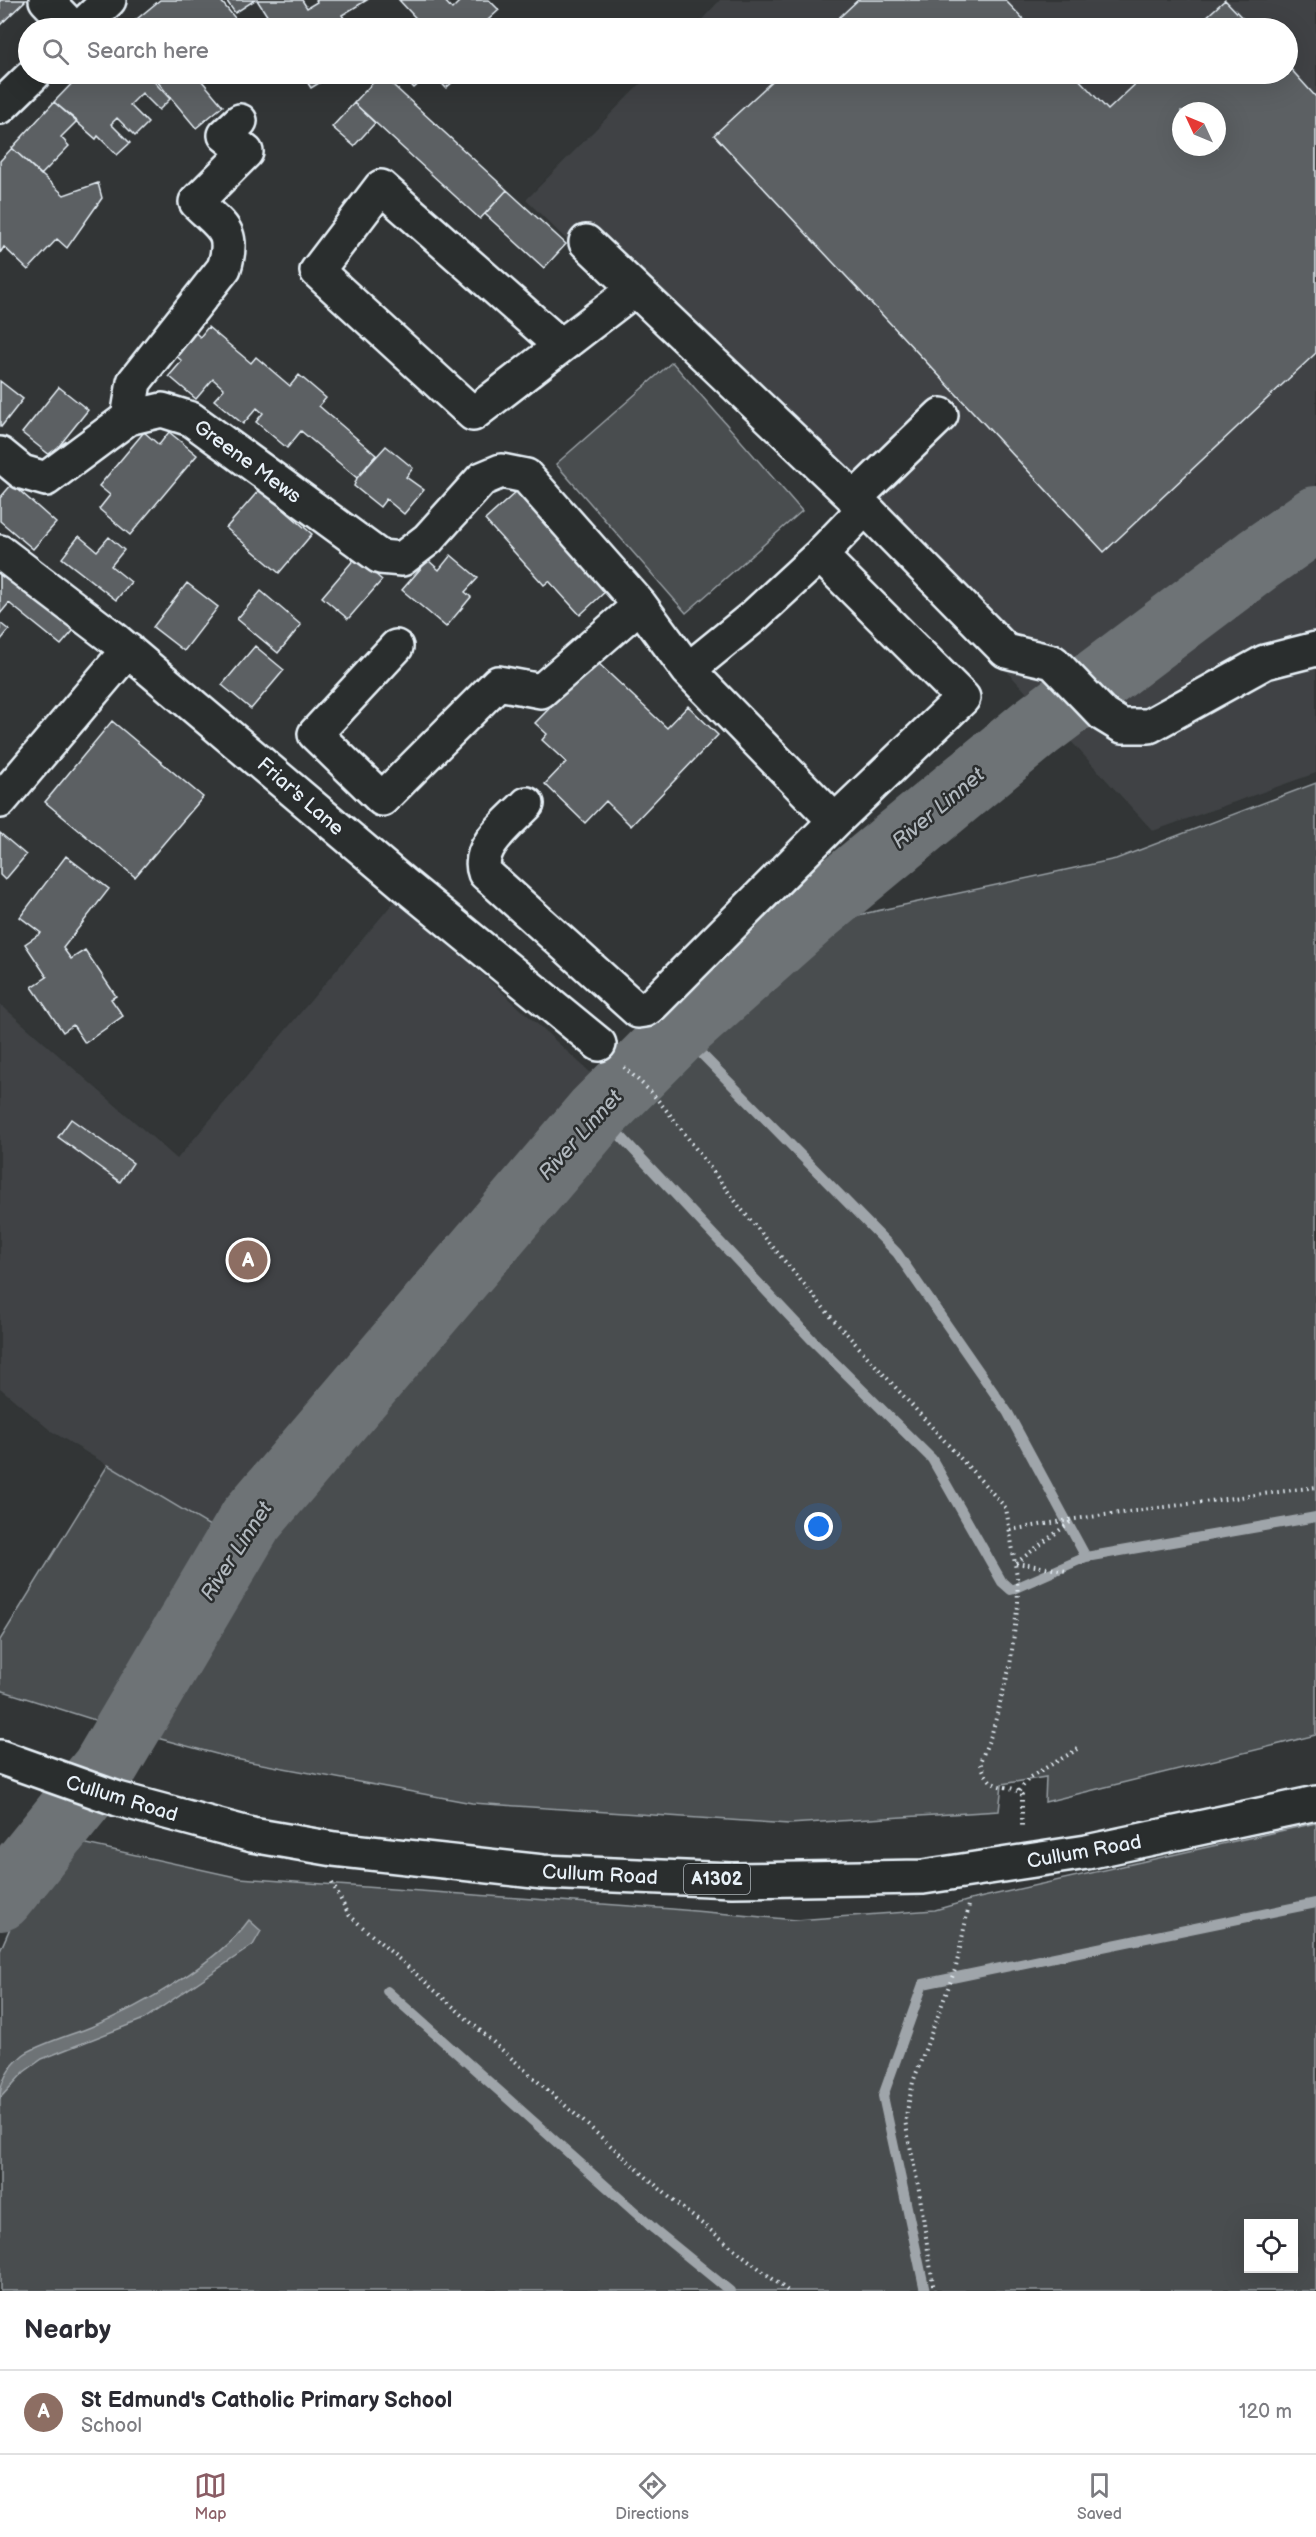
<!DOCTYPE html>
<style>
body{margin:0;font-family:"Balsamiq Sans",sans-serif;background:#f2f2f3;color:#2b2b33}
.controls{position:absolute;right:18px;bottom:18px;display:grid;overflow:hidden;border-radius:0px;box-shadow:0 6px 24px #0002}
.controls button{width:54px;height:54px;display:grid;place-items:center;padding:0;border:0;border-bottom:2px solid #e1e1e2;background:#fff;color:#2b2b33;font:30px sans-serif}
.compass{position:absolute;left:1172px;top:102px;width:54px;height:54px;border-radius:50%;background:#fff;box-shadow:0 6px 24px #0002;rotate:314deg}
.you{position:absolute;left:819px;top:1527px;width:21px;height:21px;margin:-15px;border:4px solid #fff;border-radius:50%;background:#1a73e8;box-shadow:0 0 0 9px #1a73e833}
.badge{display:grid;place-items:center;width:39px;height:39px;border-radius:50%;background:#8a5d65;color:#fff;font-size:20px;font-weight:700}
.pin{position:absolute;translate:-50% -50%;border:3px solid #fff;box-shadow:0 2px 6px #0006}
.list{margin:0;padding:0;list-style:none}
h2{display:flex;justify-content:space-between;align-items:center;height:78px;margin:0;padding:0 24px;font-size:26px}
h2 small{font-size:20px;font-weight:400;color:#7c7c81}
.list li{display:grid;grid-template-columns:39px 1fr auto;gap:18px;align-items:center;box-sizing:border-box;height:84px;padding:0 24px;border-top:2px solid #e1e1e2}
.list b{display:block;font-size:22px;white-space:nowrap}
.list p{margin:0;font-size:20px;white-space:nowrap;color:#7c7c81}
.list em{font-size:20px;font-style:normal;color:#7c7c81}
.icon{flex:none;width:33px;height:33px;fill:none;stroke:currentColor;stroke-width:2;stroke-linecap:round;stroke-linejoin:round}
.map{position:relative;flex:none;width:1316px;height:2291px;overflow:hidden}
.search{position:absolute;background:#fff;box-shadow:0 6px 24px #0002;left:18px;right:18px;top:18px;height:66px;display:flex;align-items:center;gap:15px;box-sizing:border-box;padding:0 21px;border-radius:33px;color:#7c7c81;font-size:22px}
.sheet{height:162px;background:#fff}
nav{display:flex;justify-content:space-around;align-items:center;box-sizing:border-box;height:84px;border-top:2px solid #e1e1e2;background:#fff;font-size:16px;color:#7c7c81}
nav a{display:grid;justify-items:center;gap:3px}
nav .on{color:#8a5d65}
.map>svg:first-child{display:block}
</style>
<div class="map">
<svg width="1316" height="2291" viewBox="0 0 1316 2291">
<rect width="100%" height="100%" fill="#323536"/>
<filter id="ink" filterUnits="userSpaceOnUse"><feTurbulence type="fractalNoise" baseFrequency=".0167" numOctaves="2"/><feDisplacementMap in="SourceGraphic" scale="12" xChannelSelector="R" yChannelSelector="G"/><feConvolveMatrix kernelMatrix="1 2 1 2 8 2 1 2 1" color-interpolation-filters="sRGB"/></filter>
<g filter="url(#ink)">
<path fill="#3f4244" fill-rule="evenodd" d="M720,0H1316V773L1153,831L1003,667L526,200L650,74H1288V28H694ZM1181,111H1217V147H1181Z
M398,897L626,1105L255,1554L51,1431L0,1388V1004L177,1159Z"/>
<path fill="#494d4f" stroke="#989fa4" stroke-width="1.5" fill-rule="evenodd" d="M672,362L802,511L686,613L556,464Z
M1316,783V1735L1045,1802L1046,1777L1002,1784L999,1811L789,1824L472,1803L235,1759L120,1728L0,1690V1640L108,1465L255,1553L394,1373L638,1104L835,920L1116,859Z
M1316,1823V2291H0V1951L50,1836L240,1878L672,1909L796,1920L935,1910L970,1900ZM1248,2224H1294V2268H1248Z"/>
<path fill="#6e7376" stroke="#9fa5aa" stroke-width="1.5" d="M44,1825L68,1835L0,1916V1878Z
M249,1920L261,1931L253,1945L144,2019L42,2059L24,2072L0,2098C0,2081 9,2067 23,2055C36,2045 74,2034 91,2027C140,2007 218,1963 249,1920Z"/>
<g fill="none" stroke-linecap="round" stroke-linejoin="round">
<path stroke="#b7bfc4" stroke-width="1.5" d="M0,1881L7,1879L45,1834L56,1836V1840L0,1907"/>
<path stroke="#9fa5aa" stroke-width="10" d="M679,1031L897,1253L1008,1413L1086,1557
M598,1112L812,1340L932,1459L1002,1582L1011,1590L1086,1557L1316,1517
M387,1991L654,2229L730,2291
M925,2291L883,2096L923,1984L1316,1903"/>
<path stroke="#6e7376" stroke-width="66" d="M0,1898L104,1769L251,1520L598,1112L679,1031L815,910L1035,728L1259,559L1316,519"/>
</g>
<path fill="#5c6063" stroke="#e8f1f8" stroke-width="1.5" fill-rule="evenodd" d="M0,0H26L0,25Z
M160,0H220L240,24L234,28H126Z
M226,0H255L235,13Z
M257,0H302L307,8L317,2L316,0H367L342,15L350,28H275Z
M399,0H444L452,9L461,0H489L499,10L479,28H425Z
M858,0H1005L1032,28H828Z
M1225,0L1252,28H1194Z
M1288,66L1316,97V353L1104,552L714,135L780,74H1074L1108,110L1146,74H1288ZM1181,111H1217V147H1181Z
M81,74H147L170,99L159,110L142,93L130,105L148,123L135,136L117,118L111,124L130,143L117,155L98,136L96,139L54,102Z
M151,74H196L223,106L196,128Z
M302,74H334L311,88Z
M381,74L507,190L480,219L354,103Z
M401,74H430L414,88Z
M433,74H462L446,88Z
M54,102L77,121L61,137L69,146L41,175L12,148Z
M354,103L375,123L354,146L332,127Z
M12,148L64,195L98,183L102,198L67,248L57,239L28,270L4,247L0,253V161Z
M507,190L566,244L544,268L485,214Z
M187,325L200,337L208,327L251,363L256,357L290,386L299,375L326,398L319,406L376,455L357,478L301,431L287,448L256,422L263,413L257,408L243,424L214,400L224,389L213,379L196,399L169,376L182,361L167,348Z
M0,381L23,399L1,427L0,426Z
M59,387L88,410L51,456L22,433Z
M144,432L159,445L169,432L197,455L130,535L99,509L110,495L99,486Z
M386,446L413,468L406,477L424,490L404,514L386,499L380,507L354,486L357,478Z
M12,484L56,523L33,549L0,521V498Z
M260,489L312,534L279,573L226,528Z
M517,491L607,590L580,615L549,581L544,585L485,520Z
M79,536L97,551L109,537L124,550L111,566L131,582L116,600L62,558Z
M451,555L478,578L465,592L471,597L446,627L402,590L428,560L439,570Z
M356,557L382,580L348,619L322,597Z
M0,559L79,624L61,645L9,603L0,614Z
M187,583L218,607L184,651L153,627Z
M261,591L301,625L278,653L237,619Z
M0,623L9,630L0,641Z
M255,646L284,670L251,709L222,685Z
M596,661L667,728L688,706L718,735L631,826L606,801L585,823L545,784L566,762L542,740L547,734L535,723Z
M112,721L203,797L135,877L45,802Z
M0,833L26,855L5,880L0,875Z
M66,856L109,889L63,948L71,959L85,950L116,996L111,999L123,1016L85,1043L73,1025L63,1032L32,987L47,977L25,944L41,933L20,917Z
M71,1119L133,1163L120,1182L58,1137Z"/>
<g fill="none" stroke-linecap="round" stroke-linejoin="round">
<defs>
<path id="minor" d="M46,0L73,28
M80,28L109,0
M0,107L34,74
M586,242L872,515L1006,651L1053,662L1104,715L1122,726H1149L1265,662L1316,649
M561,346L381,187L317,271L473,414L635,289
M128,418L134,382L224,268C236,230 221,227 196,202L246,152L225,135L240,121
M0,454L22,472L46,479L128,418L162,410L191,419L380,557L402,559L428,539L482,479L501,471L526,476L640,605L541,691L498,683L382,799L315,734L396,647
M854,499L941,415
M0,552L113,638L405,885L599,1044
M820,555L865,508
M640,605L688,670L835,821L963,698L820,555L753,617L688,670
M0,801L128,650
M527,804C511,821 475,847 485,873L638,1011L645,1010L652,1005L835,821"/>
<path id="major" d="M0,1757L118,1799L252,1835L334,1849L543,1872L732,1880L923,1877L1087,1852L1316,1803"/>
</defs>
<use href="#minor" stroke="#e8f1f8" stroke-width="38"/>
<use href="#major" stroke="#e8f1f8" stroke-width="38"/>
<path stroke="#e8f1f8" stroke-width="4" stroke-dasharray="1.5 4.5" stroke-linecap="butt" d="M624,1067L651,1092L672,1117L742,1210L832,1318L1006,1508L1017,1576L1018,1602L1010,1666L992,1733L980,1762C993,1798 1006,1779 1022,1795V1827
M1010,1530L1075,1519L1316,1487
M1016,1563L1073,1520
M1016,1563L1066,1571
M1019,1791L1030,1777L1078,1749
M332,1883L349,1915L677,2204L788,2291
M934,2291L919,2190L905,2121L913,2082L956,1967L969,1905"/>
<use href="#minor" stroke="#2a2d2e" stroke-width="33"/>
<use href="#major" stroke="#2a2d2e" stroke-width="33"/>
</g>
</g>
<g text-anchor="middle" stroke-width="5" stroke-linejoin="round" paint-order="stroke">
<rect fill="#2a2d2e" stroke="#afb6bb" stroke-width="1.5" x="684" y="1864" width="66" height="30" rx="4.5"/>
<g font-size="18" font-weight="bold" fill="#e8f1f8">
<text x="717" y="1885">A1302</text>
</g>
<g font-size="20" fill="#e8f1f8" stroke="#2a2d2e">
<text transform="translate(248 461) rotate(36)" y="7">Greene Mews</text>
<text transform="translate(301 796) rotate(41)" y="7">Friar's Lane</text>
<text transform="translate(122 1798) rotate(17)" y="7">Cullum Road</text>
<text transform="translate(1084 1851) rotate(-10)" y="7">Cullum Road</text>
<text transform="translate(600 1874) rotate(3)" y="7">Cullum Road</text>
</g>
<g font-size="21" font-style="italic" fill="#b1b8be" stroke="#2a2d2e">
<text transform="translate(938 808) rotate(-40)" y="7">River Linnet</text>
<text transform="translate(580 1135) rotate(-48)" y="7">River Linnet</text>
<text transform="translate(236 1551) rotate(-57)" y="7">River Linnet</text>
</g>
</g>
</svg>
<div class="controls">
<button><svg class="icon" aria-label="locate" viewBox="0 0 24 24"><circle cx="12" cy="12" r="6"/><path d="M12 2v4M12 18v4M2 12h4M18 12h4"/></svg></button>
</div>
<svg class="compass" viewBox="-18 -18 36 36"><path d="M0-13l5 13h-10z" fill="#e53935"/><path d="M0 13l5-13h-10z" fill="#7c7c81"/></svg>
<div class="you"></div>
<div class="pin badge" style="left:248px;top:1260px;background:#8d6e63">A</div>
<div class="search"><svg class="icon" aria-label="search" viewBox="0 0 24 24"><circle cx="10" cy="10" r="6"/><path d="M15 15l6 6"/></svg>Search here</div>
</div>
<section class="sheet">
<h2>Nearby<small></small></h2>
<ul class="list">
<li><span class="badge" style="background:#8d6e63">A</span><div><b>St Edmund's Catholic Primary School</b><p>School</p></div><em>120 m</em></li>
</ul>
</section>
<nav>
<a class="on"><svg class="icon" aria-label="map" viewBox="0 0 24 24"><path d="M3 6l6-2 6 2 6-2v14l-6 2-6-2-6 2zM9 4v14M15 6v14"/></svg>Map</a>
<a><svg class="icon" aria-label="directions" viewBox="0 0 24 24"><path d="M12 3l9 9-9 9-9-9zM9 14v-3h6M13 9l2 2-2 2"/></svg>Directions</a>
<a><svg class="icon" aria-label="saved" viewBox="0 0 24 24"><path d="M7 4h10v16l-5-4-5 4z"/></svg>Saved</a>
</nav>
